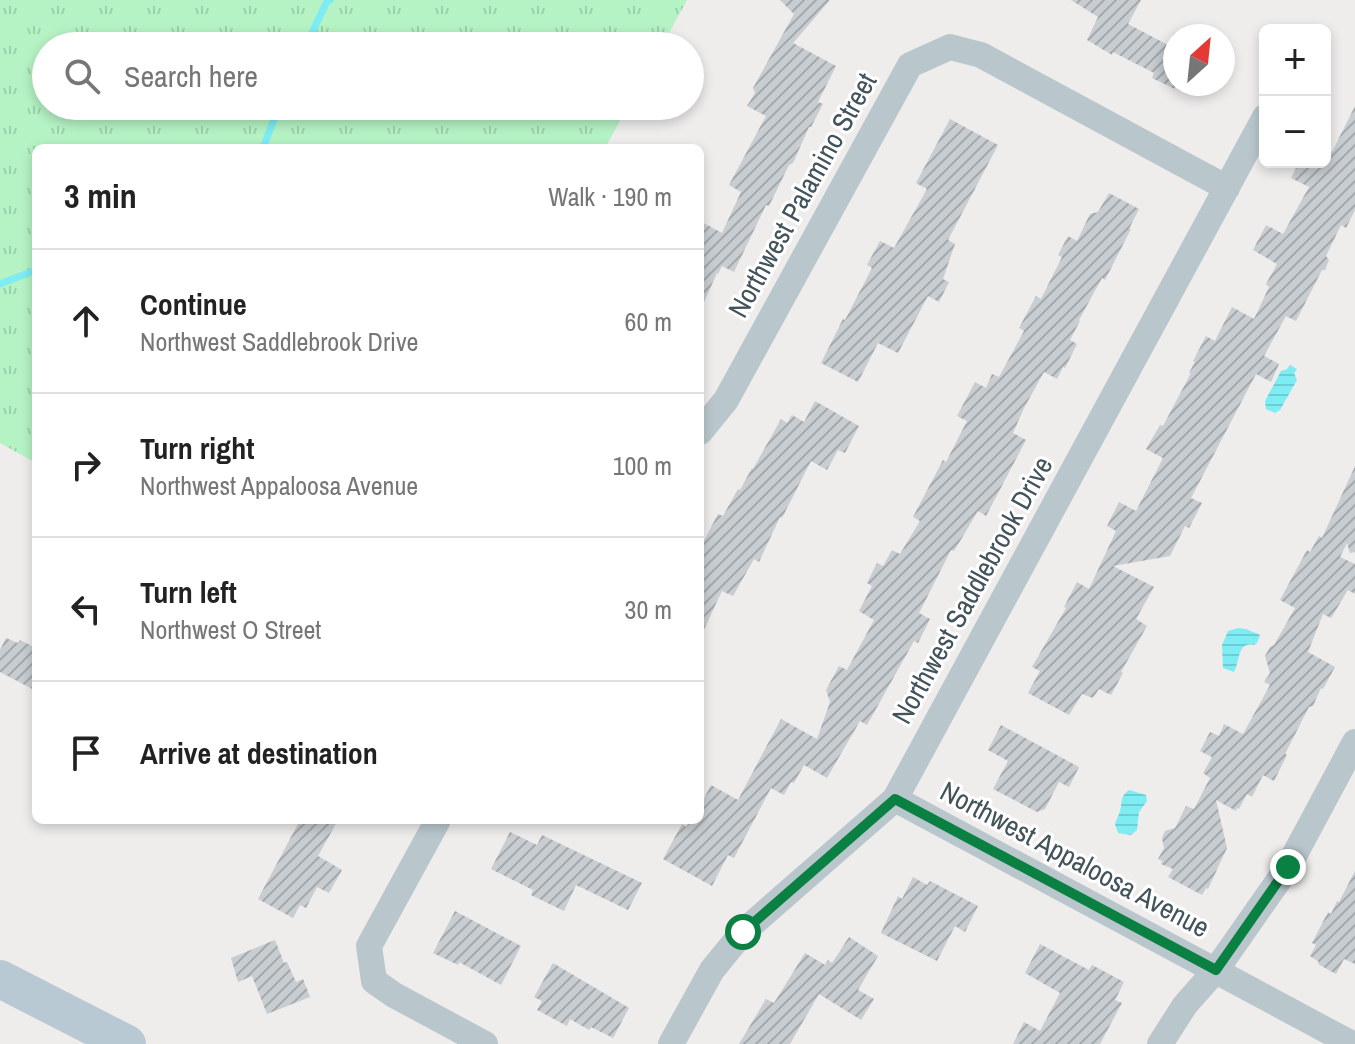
<!DOCTYPE html>
<meta charset="utf-8">
<style>
body{margin:0;font-family:"Archivo Narrow",sans-serif;background:#f6f6f6;color:#222}
.controls{position:absolute;right:24px;top:24px;display:grid;overflow:hidden;border-radius:12px;box-shadow:0 4px 12px #0003}
.controls button{width:72px;height:72px;display:grid;place-items:center;padding:0;border:0;border-bottom:2px solid #e0e0e0;background:#fff;color:#222;font:40px sans-serif}
.compass{position:absolute;left:1163px;top:24px;width:72px;height:72px;border-radius:50%;background:#fff;box-shadow:0 4px 12px #0003;rotate:27deg}
.stop{position:absolute;width:24px;height:24px;margin:-18px;border:6px solid #0b8043;border-radius:50%;background:#fff}
.stop.end{background:#0b8043;border-color:#fff;box-shadow:0 2px 8px #0008}
.list{margin:0;padding:0;list-style:none}
h2{display:flex;justify-content:space-between;align-items:center;height:104px;margin:0;padding:0 32px;font-size:34px}
h2 small{font-size:26px;font-weight:400;color:#767676}
.list li{display:grid;grid-template-columns:52px 1fr auto;gap:24px;align-items:center;box-sizing:border-box;height:144px;padding:0 32px;border-top:2px solid #e0e0e0}
.list b{display:block;font-size:30px;white-space:nowrap}
.list p{margin:0;font-size:26px;white-space:nowrap;color:#767676}
.list em{font-size:26px;font-style:normal;color:#767676}
.icon{flex:none;width:44px;height:44px;fill:none;stroke:currentColor;stroke-width:2;stroke-linecap:round;stroke-linejoin:round}
.map{position:relative;flex:none;width:1355px;height:1044px;overflow:hidden}
.search{position:absolute;background:#fff;box-shadow:0 4px 12px #0003;left:32px;top:32px;width:672px;height:88px;display:flex;align-items:center;gap:20px;box-sizing:border-box;padding:0 28px;border-radius:44px;color:#767676;font-size:30px}
.panel{position:absolute;background:#fff;box-shadow:0 4px 12px #0003;left:32px;top:144px;width:672px;height:680px;border-radius:12px}
.map>svg:first-child{display:block}
</style>
<div class="map">
<svg width="1355" height="1044" viewBox="0 0 1355 1044">
<defs>
<pattern id="park-tufts" width="24" height="20" patternUnits="userSpaceOnUse" patternTransform="scale(2)"><rect width="24" height="20" fill="#b5f2c4"/><path d="M3 7l-1-3M5 7V3M7 7l1-3M15 17l-1-3M17 17v-4M19 17l1-3" fill="none" stroke="#9dd1ab"/></pattern>
<pattern id="water-rules" width="6" height="5" patternUnits="userSpaceOnUse" patternTransform="scale(2)"><rect width="6" height="5" fill="#7eecf3"/><path d="M0 2.5h6" fill="none" stroke="#6eccd3"/></pattern>
<pattern id="building-hatch" width="6" height="6" patternUnits="userSpaceOnUse" patternTransform="scale(2)"><rect width="6" height="6" fill="#c8cdd2"/><path d="M-1 1l2-2M0 6l6-6M5 7l2-2" fill="none" stroke="#a4a9ad"/></pattern>
</defs>
<rect width="100%" height="100%" fill="#efecec"/>
<path fill="url(#park-tufts)" d="M0,0H687L662,46H46V106H628L605,148H36V463L0,443Z"/>
<path fill="url(#water-rules)" d="M1290,365L1297,369L1294,373L1297,380L1280,410L1275,413L1266,409L1265,401L1281,371L1287,369Z
M1238,628L1246,629L1260,635L1257,643L1254,645C1237,641 1240,662 1234,672L1223,668L1222,645L1228,631Z
M1129,790L1146,795L1147,801L1139,812L1137,830L1131,835L1118,833L1115,824C1116,820 1118,817 1119,814C1123,804 1119,797 1129,790Z"/>
<g fill="none" stroke-linecap="round" stroke-linejoin="round">
<path stroke="#7eecf3" stroke-width="7" d="M306,46L326,3L330,0
M263,148L279,106
M0,284L36,270"/>
</g>
<path fill="url(#building-hatch)" d="M780,0H830L793,43L836,66L818,102L823,104L811,127H809L793,163L789,165L769,206L766,205L734,272L722,266L718,274L717,273L700,311V221L722,233L741,192L729,185L766,116L747,106L755,93L753,88L794,14Z
M1071,0H1141L1128,24L1168,45L1175,32V89L1152,78L1154,73L1113,52L1112,55L1087,40L1098,17Z
M1355,106V210L1346,228L1341,225L1326,256L1329,260L1325,270H1322L1296,321L1286,316L1264,356L1279,364L1271,382L1256,374L1191,498L1202,503L1189,528L1185,526L1170,556L1113,566L1154,587L1136,619L1147,626L1121,672L1123,673L1111,695L1099,689L1093,698L1082,694L1069,715L1028,693L1040,671L1032,667L1066,608L1064,607L1077,582L1089,589L1116,531L1107,526L1119,502L1136,511L1163,458L1146,449L1160,425L1163,426L1191,373H1189L1195,362L1193,361L1206,336L1215,341L1232,307L1254,319L1269,287L1266,284L1277,264L1253,250L1266,225L1283,234L1309,187L1291,178L1299,162H1325V148L1332,152Z
M950,119L998,145L948,240L955,244L943,279L949,282L939,302L928,296L898,353L878,343L858,382L821,363L843,319L845,320L872,268L867,265L880,241L894,248L927,189L916,183Z
M1109,193L1139,209L1129,229H1131L1105,280L1102,278L1079,320L1080,321L1070,340L1077,344L1065,368L1063,367L1057,379L1044,372L1024,408L1013,433L1026,440L986,516L978,511L954,551L951,550L919,613L930,619L918,643L914,641L867,725L860,721L827,778L804,765L794,783L791,782L784,795L771,788L734,858L728,855L712,886L663,859L682,824L686,827L691,820H700V806L711,785L738,800L781,719L817,739L830,702L826,690L839,666L847,670L874,620L859,611L872,586L867,583L877,563L883,566L892,550L900,554L920,521L913,517L943,460L946,462L967,421L957,416L975,382L986,388L992,374L999,377L1024,331L1019,328L1036,296L1041,299L1062,257L1058,255L1068,236L1077,241L1090,214L1098,212Z
M815,401L859,426L845,453L838,450L827,470L811,461L782,518L780,517L759,562L754,559L733,596L722,591L700,638V548L718,514L723,516L738,489L740,490L752,468L753,469L781,419L787,423L792,415L804,422Z
M1355,466V552L1350,553L1347,543L1340,557L1355,564V594L1348,590L1331,618L1323,614L1308,652L1335,667L1323,689L1321,688L1313,706L1309,707L1285,754L1287,755L1274,781L1263,775L1252,797L1247,794L1239,809L1237,808L1236,811L1216,800L1227,848L1208,889L1206,888L1202,895L1168,877L1173,869L1161,864L1162,861L1158,859L1164,848L1162,838L1165,831L1175,828L1186,806L1194,809L1210,778L1203,773L1212,757L1200,751L1210,732L1219,736L1224,724L1243,734L1270,685L1264,682L1270,673L1265,656L1270,647L1274,645L1295,608L1280,600L1307,550L1310,552L1319,536L1322,538Z
M6,638L18,643L20,640L36,648V691L0,672V650Z
M1001,725L1079,767L1069,787L1059,782L1045,809L1037,812L993,789L1008,761L988,750Z
M300,820H338L318,856L342,870L329,893L317,887L306,908L300,905L293,918L258,899Z
M510,832L537,845L542,835L642,883L628,910L576,885L564,911L531,895L533,890L491,869Z
M1355,871V964L1344,959L1336,974L1318,964L1319,962L1310,956L1316,945L1312,943L1328,912L1331,914L1337,901L1339,902Z
M913,877L927,885L930,881L978,906L965,932L955,926L937,961L881,933L898,896L902,899Z
M455,911L521,946L501,985L459,962L458,965L433,953Z
M849,937L878,956L858,990L874,999L861,1020L819,994L790,1044H739L766,999L774,1003L805,953L825,965L828,960L832,963Z
M275,940L284,963L287,962L296,982L303,979L310,997L267,1014L252,976L238,982L231,958Z
M1040,944L1089,970L1092,965L1124,982L1115,1000L1122,1003L1100,1044H1013L1024,1022L1040,1031L1060,993L1025,973Z
M553,963L629,1008L613,1038L591,1027L589,1030L570,1019L567,1026L537,1010L542,1001L534,997Z"/>
<g fill="none" stroke-linecap="round" stroke-linejoin="round">
<path stroke="#b9c7cd" stroke-width="26" d="M700,432L726,400L910,65L950,47L981,55L1227,188
M895,799L1352,1044
M438,820L369,946L374,981L394,995L485,1044
M671,1044L712,970L743,932L895,799L1265,117
M1160,1044L1185,1005L1216,970L1288,867L1355,742"/>
<path stroke="#b8c9d3" stroke-width="38" d="M0,979L127,1044"/>
</g>
<g fill="none" stroke-linecap="round" stroke-linejoin="round">
<path stroke="#0b8043" stroke-width="10" d="M743,932L895,799L1216,970L1288,867"/>
</g>
<g text-anchor="middle" stroke-width="6" stroke-linejoin="round" paint-order="stroke">
<g font-size="28" fill="#43535b" stroke="#fff">
<text transform="translate(802 195) rotate(-61)" y="10">Northwest Palamino Street</text>
<text transform="translate(972 590) rotate(-61)" y="10">Northwest Saddlebrook Drive</text>
<text transform="translate(1075 859) rotate(28)" y="10">Northwest Appaloosa Avenue</text>
</g>
</g>
</svg>
<div class="controls">
<button>+</button>
<button>−</button>
</div>
<svg class="compass" viewBox="-18 -18 36 36"><path d="M0-13l5 13h-10z" fill="#e53935"/><path d="M0 13l5-13h-10z" fill="#767676"/></svg>
<div class="stop" style="left:743px;top:932px"></div>
<div class="stop end" style="left:1288px;top:867px"></div>
<div class="search"><svg class="icon" aria-label="search" viewBox="0 0 24 24"><circle cx="10" cy="10" r="6"/><path d="M15 15l6 6"/></svg>Search here</div>
<section class="panel">
<h2>3 min<small>Walk · 190 m</small></h2>
<ul class="list">
<li><svg class="icon" aria-label="ahead" viewBox="0 0 24 24"><path d="M12 20V5M6 11l6-6 6 6"/></svg><div><b>Continue</b><p>Northwest Saddlebrook Drive</p></div><em>60 m</em></li>
<li><svg class="icon" aria-label="right" viewBox="0 0 24 24"><path d="M7 20v-9h11M14 6l5 5-5 5"/></svg><div><b>Turn right</b><p>Northwest Appaloosa Avenue</p></div><em>100 m</em></li>
<li><svg class="icon" aria-label="left" viewBox="0 0 24 24"><path d="M17 20v-9H6M10 6l-5 5 5 5"/></svg><div><b>Turn left</b><p>Northwest O Street</p></div><em>30 m</em></li>
<li><svg class="icon" aria-label="arrive" viewBox="0 0 24 24"><path d="M6 21V4h12l-3 4 3 4H6"/></svg><div><b>Arrive at destination</b></div></li>
</ul>
</section>
</div>
